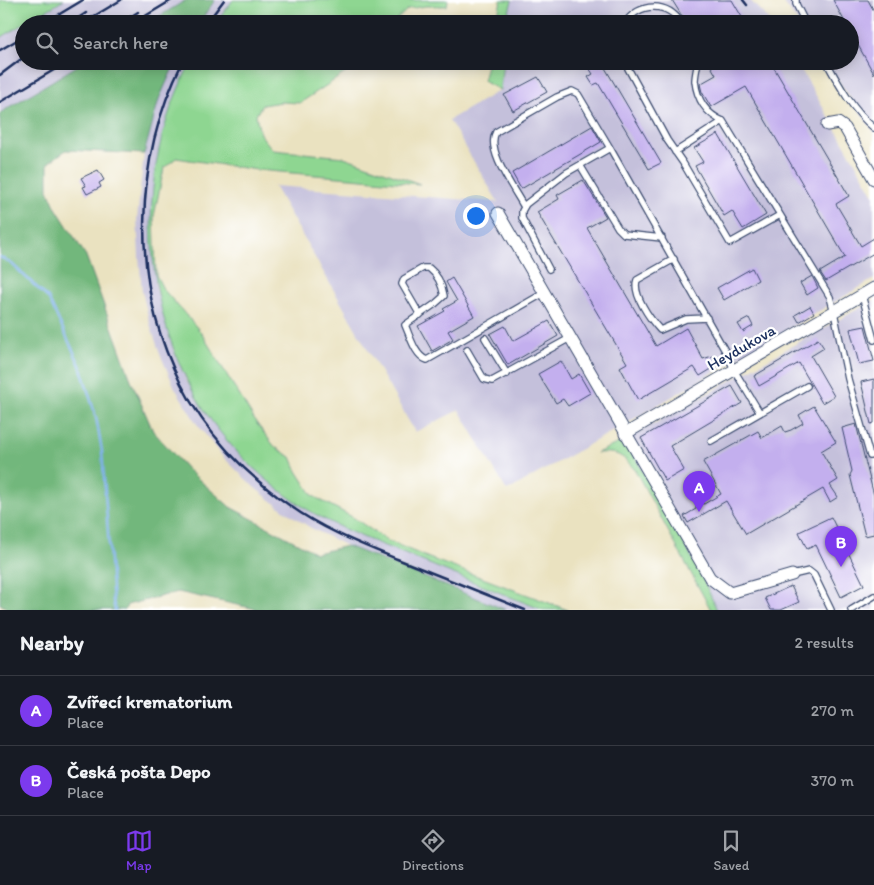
<!DOCTYPE html>
<meta charset="utf-8">
<style>
body{margin:0;font-family:Itim,sans-serif;background:#242831;color:#f1f3f6}
.you{position:absolute;left:475px;top:215px;width:18px;height:18px;margin:-12px;border:4px solid #fff;border-radius:50%;background:#1a73e8;box-shadow:0 0 0 8px #1a73e833}
.badge{display:grid;place-items:center;width:32px;height:32px;border-radius:50%;background:#7c3aed;color:#fff;font-size:16px;font-weight:700}
.pin{position:absolute;translate:-50% -41px;filter:drop-shadow(0 1px 2px #0008)}
.pin::after{content:'';position:absolute;top:26px;width:18px;height:15px;background:inherit;clip-path:polygon(0 0,100% 0,50% 100%)}
.list{margin:0;padding:0;list-style:none}
h2{display:flex;justify-content:space-between;align-items:center;height:65px;margin:0;padding:0 20px;font-size:21px}
h2 small{font-size:16px;font-weight:400;color:#9ea1a6}
.list li{display:grid;grid-template-columns:32px 1fr auto;gap:15px;align-items:center;box-sizing:border-box;height:70px;padding:0 20px;border-top:1px solid #363941}
.list b{display:block;font-size:19px;white-space:nowrap}
.list p{margin:0;font-size:16px;white-space:nowrap;color:#9ea1a6}
.list em{font-size:16px;font-style:normal;color:#9ea1a6}
.icon{flex:none;width:28px;height:28px;fill:none;stroke:currentColor;stroke-width:2;stroke-linecap:round;stroke-linejoin:round}
.map{position:relative;flex:none;width:874px;height:610px;overflow:hidden}
.search{position:absolute;background:#171b24;box-shadow:0 2px 12px #0003;left:15px;right:15px;top:15px;height:55px;display:flex;align-items:center;gap:12px;box-sizing:border-box;padding:0 18px;border-radius:28px;color:#9ea1a6;font-size:19px}
.sheet{height:205px;background:#171b24}
nav{display:flex;justify-content:space-around;align-items:center;box-sizing:border-box;height:70px;border-top:1px solid #363941;background:#171b24;font-size:14px;color:#9ea1a6}
nav a{display:grid;justify-items:center;gap:2px}
nav .on{color:#7c3aed}
.map>svg:first-child{display:block}
</style>
<div class="map">
<svg width="874" height="610" viewBox="0 0 874 610">
<rect width="100%" height="100%" fill="#fff"/>
<filter id="ink" filterUnits="userSpaceOnUse"><feTurbulence type="fractalNoise" baseFrequency=".02" numOctaves="2"/><feDisplacementMap in="SourceGraphic" scale="10" xChannelSelector="R" yChannelSelector="G"/><feConvolveMatrix kernelMatrix="1 2 1 2 8 2 1 2 1" color-interpolation-filters="sRGB"/></filter>
<filter id="wash" filterUnits="userSpaceOnUse"><feTurbulence type="fractalNoise" baseFrequency=".0096" numOctaves="4" result="noise"/><feDisplacementMap in="SourceGraphic" scale="20" xChannelSelector="R" yChannelSelector="G"/><feGaussianBlur stdDeviation="1.12" result="paint"/><feColorMatrix in="noise" values="0 0 0 0 0 0 0 0 0 0 0 0 0 0 0 0 0 1.4 0 .05"/><feComposite in="paint" operator="in"/></filter>
<g filter="url(#wash)">
<rect width="100%" height="100%" fill="#eae2c0"/>
<path fill="#c4c0db" d="M64,0H186L147,24H24V61H85L0,113V38Z
M215,0H233L215,24H198Z
M512,0H750L773,24H506Z
M782,0H874V132L825,61H850V24H799Z
M176,61H192L172,103L161,142L153,187L151,219L153,256L156,288L164,320L173,349L187,382L209,416L234,448L264,477L293,500L318,516L353,533L543,610H506L347,546L311,528L285,511L255,488L223,457L197,424L175,388L160,354L150,324L142,291L139,257L137,219L144,154L159,99Z
M503,61H796L874,195V279L627,423L507,491L459,410L415,432L274,186L498,202L449,120L500,90Z
M874,300V610H717L700,572L625,440Z"/>
<path fill="#8ed691" stroke="#548278" d="M0,0H64L0,38Z
M233,0H448L447,6H426L408,9L392,24H215Z
M501,0H512L506,24H496Z
M192,61H363L300,103L281,102L262,105L256,115L260,134L273,150L344,157L420,184L257,170L176,158L164,168L154,216L156,275L163,289L200,331L257,424L275,447L291,457L297,471L313,496L354,518L386,540L429,558L568,610H543C498,592 453,574 407,555C368,539 328,525 293,500C250,470 210,428 187,380C139,282 138,158 192,61Z
M488,61H503L500,90L483,81Z
M625,440L700,572L717,610H711L635,470C621,454 618,452 597,453Z"/>
<path fill="#72b77b" stroke="#46736c" d="M186,0H215L198,24H147Z
M85,61H176L159,99L144,154L66,150L48,163V190L56,208L86,256L131,380L153,431L187,469L230,507L316,553L347,546L506,610H260L178,592L127,605L125,610H10L0,604V113Z"/>
<g fill="none" stroke-linecap="round" stroke-linejoin="round">
<path stroke="#7fb1eb" stroke-width="2.5" d="M0,257L12,264L48,298L80,365L96,417L102,451L113,601L115,610"/>
</g>
<g id="blocks">
<path fill="#c3afee" d="M672,0H732L746,24H687Z
M833,0H868L874,11V74L853,36L850,38V24H846Z
M594,61H601L661,163L649,169L598,83L593,85L588,77L593,74L587,65Z
M708,61H770L849,196L836,204L861,246L874,238V253L826,281L820,272L845,257L746,87L711,107L702,92L700,84L716,75Z
M538,77L547,92L513,111L504,95Z
M592,126L601,142L521,189L512,173Z
M718,134L766,215L743,229L732,211L724,216L695,166L703,162L694,148Z
M98,170L104,180L99,183L101,187L87,194L83,187L86,186L81,178Z
M583,180L606,217L587,228L656,346L686,328L703,359L712,356L718,365L700,376L694,367L638,400L620,367L627,363L537,212L559,199L557,195Z
M752,268L758,280L724,300L717,288Z
M812,276L818,288L807,295L800,283Z
M452,278L474,316L448,331L453,339L432,351L418,326L445,311L443,309L457,301L446,282Z
M810,306L814,313L799,322L795,315Z
M749,318L753,326L743,332L738,324Z
M549,321L558,336L508,365L490,334L505,326L513,341Z
M865,326L874,361L859,364L850,329Z
M818,339L824,348L811,356L834,396L822,403L799,363L759,386L754,376Z
M561,361L571,379L579,374L590,393L568,406L563,399L556,403L538,374Z
M874,379V423L871,424L861,382Z
M732,386L742,403L670,446L684,470L665,481L641,438Z
M814,406L836,442L821,451L838,480L830,485L838,497L830,502L823,489L746,534L726,501L688,523L684,516L696,509L697,502L704,504L721,494L703,462L758,431L762,438L782,426L785,432L791,430L803,423L799,415Z
M856,424L874,496V534L865,536L850,475L852,471L842,428Z
M831,517L864,585L841,597L816,545L807,549L799,532Z
M791,586L799,602L781,610H771L765,598Z"/>
</g>
</g>
<g filter="url(#ink)">
<use href="#blocks" fill-opacity="0" stroke="#3a4a6d" stroke-width="1"/>
<g fill="none" stroke-linecap="round" stroke-linejoin="round">
<defs>
<path id="lane" d="M796,0V4L806,24
M624,24C640,2 667,1 682,24
M624,61L667,140L683,163L730,243L780,215
M698,61C697,68 695,75 695,81C697,99 706,114 723,121L830,297L834,312L848,379L870,456L874,455
M826,61C839,85 853,111 874,128
M675,152L723,121
M580,165L618,228L624,234L662,238
M524,207C515,190 485,150 496,132L557,97L572,91L578,94L610,148
M674,259L637,280C632,294 650,319 660,330L686,319L707,318
M549,269L522,218V211L526,204L566,173L610,148L728,356L734,370L760,413
M862,295L874,340
M420,315L402,284L404,279L423,268H429C438,275 442,284 444,296L435,304L405,325C410,336 415,356 427,360L544,293
M485,338L507,374
M467,350L484,379L492,381L570,338
M711,441L807,386
M792,575L809,571L814,575L831,610
M851,610L874,596"/>
<path id="street" d="M827,125L838,123L845,128L874,179
M498,213L710,578L730,593L792,575
M625,434L874,288"/>
</defs>
<use href="#lane" stroke="#3a4a6d" stroke-width="8"/>
<use href="#street" stroke="#3a4a6d" stroke-width="13"/>
<use href="#lane" stroke="#fff" stroke-width="5.5"/>
<use href="#street" stroke="#fff" stroke-width="11"/>
<path stroke="#1b2f5e" stroke-width="2.5" d="M743,0L747,5
M43,24L83,0
M69,24L86,13
M81,24L121,0
M119,24L138,12
M132,24L172,0
M206,24L224,0
M0,50L24,36
M183,61C133,160 130,284 181,384C205,432 245,474 289,505C322,529 360,544 397,559C440,576 482,593 525,610
M0,75L24,57
M0,102L69,61"/>
</g>
</g>
<g text-anchor="middle" stroke-width="4.5" stroke-linejoin="round" paint-order="stroke">
<g font-size="16" fill="#1b2f5e" stroke="#fff">
<text transform="translate(741 347) rotate(-30)" y="6">Heydukova</text>
</g>
</g>
</svg>
<div class="you"></div>
<div class="pin badge" style="left:699px;top:512px">A</div>
<div class="pin badge" style="left:841px;top:567px">B</div>
<div class="search"><svg class="icon" aria-label="search" viewBox="0 0 24 24"><circle cx="10" cy="10" r="6"/><path d="M15 15l6 6"/></svg>Search here</div>
</div>
<section class="sheet">
<h2>Nearby<small>2 results</small></h2>
<ul class="list">
<li><span class="badge">A</span><div><b>Zvířecí krematorium</b><p>Place</p></div><em>270 m</em></li>
<li><span class="badge">B</span><div><b>Česká pošta Depo</b><p>Place</p></div><em>370 m</em></li>
</ul>
</section>
<nav>
<a class="on"><svg class="icon" aria-label="map" viewBox="0 0 24 24"><path d="M3 6l6-2 6 2 6-2v14l-6 2-6-2-6 2zM9 4v14M15 6v14"/></svg>Map</a>
<a><svg class="icon" aria-label="directions" viewBox="0 0 24 24"><path d="M12 3l9 9-9 9-9-9zM9 14v-3h6M13 9l2 2-2 2"/></svg>Directions</a>
<a><svg class="icon" aria-label="saved" viewBox="0 0 24 24"><path d="M7 4h10v16l-5-4-5 4z"/></svg>Saved</a>
</nav>
